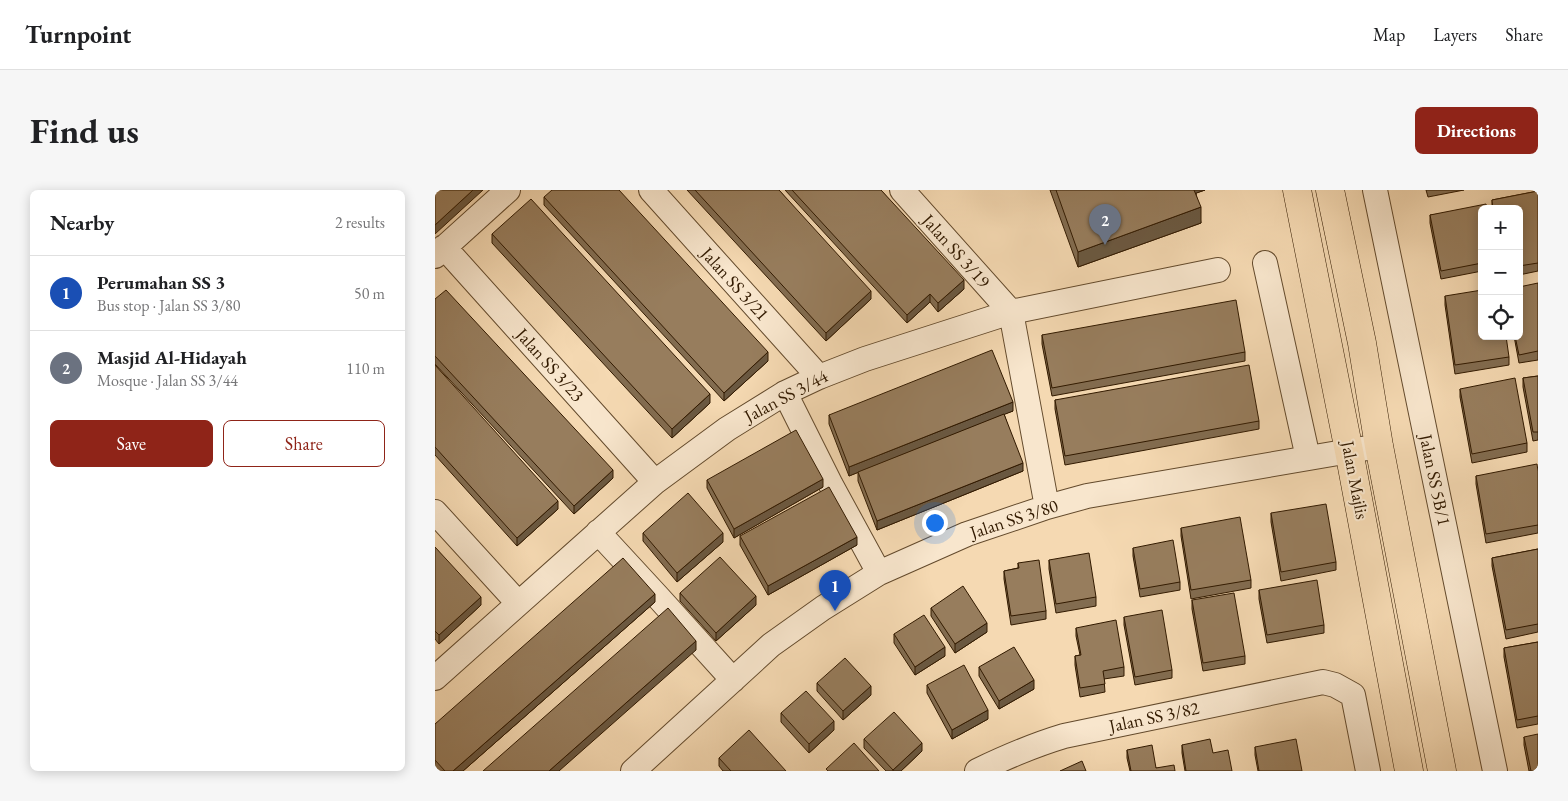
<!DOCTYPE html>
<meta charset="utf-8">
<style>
body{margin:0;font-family:"EB Garamond",serif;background:#f6f6f6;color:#202124}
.controls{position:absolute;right:15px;top:15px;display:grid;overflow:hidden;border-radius:8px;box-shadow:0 2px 12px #0003}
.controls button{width:45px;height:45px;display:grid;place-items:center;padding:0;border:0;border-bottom:1px solid #e0e0e0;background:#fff;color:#202124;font:25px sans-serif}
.you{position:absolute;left:499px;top:332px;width:18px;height:18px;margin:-12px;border:4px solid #fff;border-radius:50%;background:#1a73e8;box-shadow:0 0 0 8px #1a73e833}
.badge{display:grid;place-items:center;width:32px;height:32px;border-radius:50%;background:#8f2418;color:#fff;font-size:16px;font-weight:700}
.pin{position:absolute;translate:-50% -41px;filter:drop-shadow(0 1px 2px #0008)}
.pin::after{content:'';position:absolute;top:26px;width:18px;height:15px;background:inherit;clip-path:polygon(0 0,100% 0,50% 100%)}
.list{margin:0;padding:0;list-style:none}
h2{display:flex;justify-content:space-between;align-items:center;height:65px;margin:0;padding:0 20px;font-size:21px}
h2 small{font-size:16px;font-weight:400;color:#757577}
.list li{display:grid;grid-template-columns:32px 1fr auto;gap:15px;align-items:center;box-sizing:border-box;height:75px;padding:0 20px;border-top:1px solid #e0e0e0}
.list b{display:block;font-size:19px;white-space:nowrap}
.list p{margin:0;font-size:16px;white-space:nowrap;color:#757577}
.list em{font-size:16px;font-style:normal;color:#757577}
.actions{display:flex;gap:10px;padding:15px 20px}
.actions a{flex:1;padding:11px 0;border:1px solid #8f2418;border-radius:8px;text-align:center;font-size:18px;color:#8f2418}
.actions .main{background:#8f2418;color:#fff}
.icon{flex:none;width:28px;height:28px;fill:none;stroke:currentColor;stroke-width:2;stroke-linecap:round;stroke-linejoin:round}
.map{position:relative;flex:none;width:1103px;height:581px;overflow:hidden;border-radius:8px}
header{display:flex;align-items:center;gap:30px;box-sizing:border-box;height:70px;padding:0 25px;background:#fff;border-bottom:1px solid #e0e0e0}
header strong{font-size:24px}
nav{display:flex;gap:28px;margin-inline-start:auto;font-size:18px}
.intro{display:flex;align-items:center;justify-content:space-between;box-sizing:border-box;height:120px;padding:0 30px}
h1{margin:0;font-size:35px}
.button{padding:12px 22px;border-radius:8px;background:#8f2418;color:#fff;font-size:18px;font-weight:700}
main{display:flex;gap:30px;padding:0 30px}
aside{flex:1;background:#fff;border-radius:8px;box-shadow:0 2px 12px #0003}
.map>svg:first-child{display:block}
</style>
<header>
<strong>Turnpoint</strong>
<nav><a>Map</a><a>Layers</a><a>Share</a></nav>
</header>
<div class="intro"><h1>Find us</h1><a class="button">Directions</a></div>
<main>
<aside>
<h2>Nearby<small>2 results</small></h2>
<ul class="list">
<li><span class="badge" style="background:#1a4fb4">1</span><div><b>Perumahan SS 3</b><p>Bus stop · Jalan SS 3/80</p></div><em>50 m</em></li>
<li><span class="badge" style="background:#6b7280">2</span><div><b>Masjid Al-Hidayah</b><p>Mosque · Jalan SS 3/44</p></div><em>110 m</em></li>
</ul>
<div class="actions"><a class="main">Save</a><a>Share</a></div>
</aside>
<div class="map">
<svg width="1103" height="581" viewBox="0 0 1103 581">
<rect width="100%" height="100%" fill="#f5d9b2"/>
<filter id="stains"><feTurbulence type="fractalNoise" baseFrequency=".004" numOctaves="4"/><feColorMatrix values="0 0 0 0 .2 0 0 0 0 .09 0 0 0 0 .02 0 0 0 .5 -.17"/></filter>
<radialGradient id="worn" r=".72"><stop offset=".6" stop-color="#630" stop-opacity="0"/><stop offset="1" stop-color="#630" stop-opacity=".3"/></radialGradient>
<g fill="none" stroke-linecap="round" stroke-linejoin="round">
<defs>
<path id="minor" d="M216,0L384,187
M467,0L576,122L612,317
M940,0L1060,581
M9,57L220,292
M0,66L73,0
M830,73L873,268
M350,203L396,295L444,383
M0,322L83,413
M163,342L223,407L298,490
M0,488L220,292L292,239L350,203L384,187L430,169L576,122L783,80
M198,581L336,455L388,418L444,383L532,344L612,317L652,306L944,256
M542,581C571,567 599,555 629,546L888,492L900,495L918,505L933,581"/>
<path id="major" d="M862,0L914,261L974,581
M895,0L927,153L944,256L1007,581"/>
</defs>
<use href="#minor" stroke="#634a2c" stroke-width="26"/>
<use href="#major" stroke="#321a00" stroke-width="29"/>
<use href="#minor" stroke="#f8e6cd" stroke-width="24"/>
<use href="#major" stroke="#f5d9b2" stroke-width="28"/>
</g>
<path fill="#826c50" stroke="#321a00" d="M252,0H344L436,109L391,151Z
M350,0H446L529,99L503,122L495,112L472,133Z
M615,0H770L761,3L766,33L643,77Z
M991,0H1029L993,7Z
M1103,1V81L1084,85V19H1057V10Z
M109,7L333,171L289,211L109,15Z
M1047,19V81L1006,89L995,33V25Z
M57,44L275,213L237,248L57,53Z
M1103,93V170L1084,173L1079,146H1084Z
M1010,106L1074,167V175L1020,184L1010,115Z
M0,109L178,288L139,324L0,174Z
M607,145L810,162V171L617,206L607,154Z
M0,175L123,319L82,356L0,265Z
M1103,186V250L1098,251L1088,197V188Z
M1025,199L1092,253V262L1037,273L1025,207Z
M620,210L824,231V239L630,275L620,219Z
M578,221L569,224L588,281L442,340L423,291V282L431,279L414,286L394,234V225Z
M1103,281V343L1051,353L1041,294V286Z
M272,290L388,297L299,348L272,298Z
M836,323L901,372V380L846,391L836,332Z
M746,338L816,390V398L756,409L746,346Z
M208,343L288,352L242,392L208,351Z
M305,346L422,355L333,405L305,355Z
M0,357L46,415L4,454L0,449Z
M698,358L745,392V400L705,407L698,366Z
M1103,359V442L1071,449L1057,376V368Z
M614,370L661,407V416L621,423L614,379Z
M583,373L611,421V429L576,435L569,389V381L583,378Z
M824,400L889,435V443L832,453L824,409Z
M245,403L321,415L281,451L245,411Z
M757,410L810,466V474L768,481L757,419Z
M220,412L28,581H2L0,579V534Z
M496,418L552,442L520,463L496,426Z
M689,427L737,480V488L700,495L689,435Z
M641,438L689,477V486L669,489L670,502L645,507L640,475V466L645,465L641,446Z
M459,444L510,466L480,485L459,453Z
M1103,452V534L1082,538L1069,467V458Z
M544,477L599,499L564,519L544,486Z
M382,493L436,505L408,530L382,501Z
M492,495L553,529L517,549L492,503Z
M346,523L399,540L374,563L346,532Z
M1089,547L1103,581H1094L1089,555Z
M429,549L487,561L466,581H451L429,558Z
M747,555L778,563L797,581H750L747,563Z
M820,557L867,581H823L820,565Z
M692,560L721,578L740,581H695L692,568Z
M284,568L351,581H288L284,576Z"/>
<path fill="#6a5841" stroke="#321a00" d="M38,0H48L0,44V35Z
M756,0H770L756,5Z
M766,17V33L643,77V62Z
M529,90V99L503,122V113Z
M436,101V109L391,151V143Z
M495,104V112L472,133V125Z
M333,162V171L289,211V203Z
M275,204V213L237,248V239Z
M578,212V221L414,286V277Z
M588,273V281L442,340V331Z
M178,280V288L139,324V316Z
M388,289V297L299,348V339Z
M123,311V319L82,356V348Z
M288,343V352L242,392V383Z
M422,347V355L333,405V396Z
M220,404V412L28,581H18Z
M321,406V415L281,451V443Z
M46,407V415L4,454V445Z
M552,433V442L520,463V454Z
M261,451V460L124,581H114Z
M510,457V466L480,485V477Z
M599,490V499L564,519V511Z
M436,496V505L408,530V521Z
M553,520V529L517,549V540Z
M399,531V540L374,563V554Z
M487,553V561L466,581H458V580Z"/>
<path fill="#977d5d" stroke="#321a00" d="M0,0H38L0,35Z
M117,0H184L333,162L289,203L109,7Z
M260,0H344L436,101L391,143Z
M357,0H446L529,90L503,113L495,104L472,125Z
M621,0H759L766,17L643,62Z
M1103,1V73L1084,76V19H1058L1057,10Z
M96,9L275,204L237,239L57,44Z
M1051,14L1052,19H1047V73L1006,81L995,25Z
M1103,93V161L1084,165L1080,146H1084V97Z
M11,100L178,280L139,316L0,166V109Z
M1047,100V146H1071L1074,167L1020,175L1010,106Z
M801,110L810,162L617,198L607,145Z
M557,160L578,212L414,277L394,225Z
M0,175L123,311L82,348L0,257Z
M814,175L824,231L630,266L620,210Z
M1103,186V242H1098L1088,188Z
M1080,188L1092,253L1037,264L1025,199Z
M569,224L588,273L442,331L423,282Z
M361,240L388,289L299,339L272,290Z
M1102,274L1103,281V335L1051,344L1041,286Z
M394,297L422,347L333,396L305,346Z
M253,303L288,343L242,383L208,343Z
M891,314L901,372L846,382L836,323Z
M805,327L816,390L756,400L746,338Z
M738,350L745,392L705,399L698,358Z
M0,357L46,407L4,445L0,441Z
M1103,359V434L1071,440L1057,368Z
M654,363L661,407L621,414L614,370Z
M285,367L321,406L281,443L245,403Z
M188,368L220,404L18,581H10L0,570V534Z
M604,370L611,421L576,426L569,381L584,378L583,373Z
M882,390L889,435L832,445L824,400Z
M528,396L552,433L520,454L496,418Z
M799,403L810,466L768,473L757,410Z
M233,418L261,451L114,581H48Z
M727,420L737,480L700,487L689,427Z
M489,425L510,457L480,477L459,444Z
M681,430L689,477L668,481L670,494L645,498L640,466L646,465L641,438Z
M1103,452V526L1082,530L1069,458Z
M579,457L599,490L564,511L544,477Z
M410,468L436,496L408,521L382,493Z
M529,475L553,520L517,540L492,495Z
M371,501L399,531L374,554L346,523Z
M459,522L487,553L458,580L429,549Z
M314,540L351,581H296L284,568Z
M1103,544V581H1096L1089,547Z
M775,549L778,563L793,560L797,581H751L747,555Z
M861,549L867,581H824L820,557Z
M419,553L444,581H393L391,579Z
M717,555L721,578L739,575L740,581H696L692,560Z
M647,571L651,581H625Z"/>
<g text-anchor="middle" stroke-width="4" stroke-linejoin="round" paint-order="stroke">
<g font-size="18" fill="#321a00" stroke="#f8e6cd">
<text transform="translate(521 61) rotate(48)" y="6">Jalan SS 3/19</text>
<text transform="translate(300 94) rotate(48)" y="6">Jalan SS 3/21</text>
<text transform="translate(115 175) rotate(48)" y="6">Jalan SS 3/23</text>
<text transform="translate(351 206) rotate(-28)" y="6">Jalan SS 3/44</text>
<text transform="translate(920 290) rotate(79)" y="6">Jalan Majlis</text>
<text transform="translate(1000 290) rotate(78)" y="6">Jalan SS 5B/1</text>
<text transform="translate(579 329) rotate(-18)" y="6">Jalan SS 3/80</text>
<text transform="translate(719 527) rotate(-12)" y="6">Jalan SS 3/82</text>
</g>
</g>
<rect width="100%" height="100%" filter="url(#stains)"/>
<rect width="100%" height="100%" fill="url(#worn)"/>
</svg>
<div class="controls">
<button>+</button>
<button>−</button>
<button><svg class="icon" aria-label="locate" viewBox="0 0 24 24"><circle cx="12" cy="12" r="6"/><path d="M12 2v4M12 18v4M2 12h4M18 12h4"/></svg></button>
</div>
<div class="you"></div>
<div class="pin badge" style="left:400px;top:421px;background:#1a4fb4">1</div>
<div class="pin badge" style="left:670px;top:55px;background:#6b7280">2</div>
</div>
</main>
